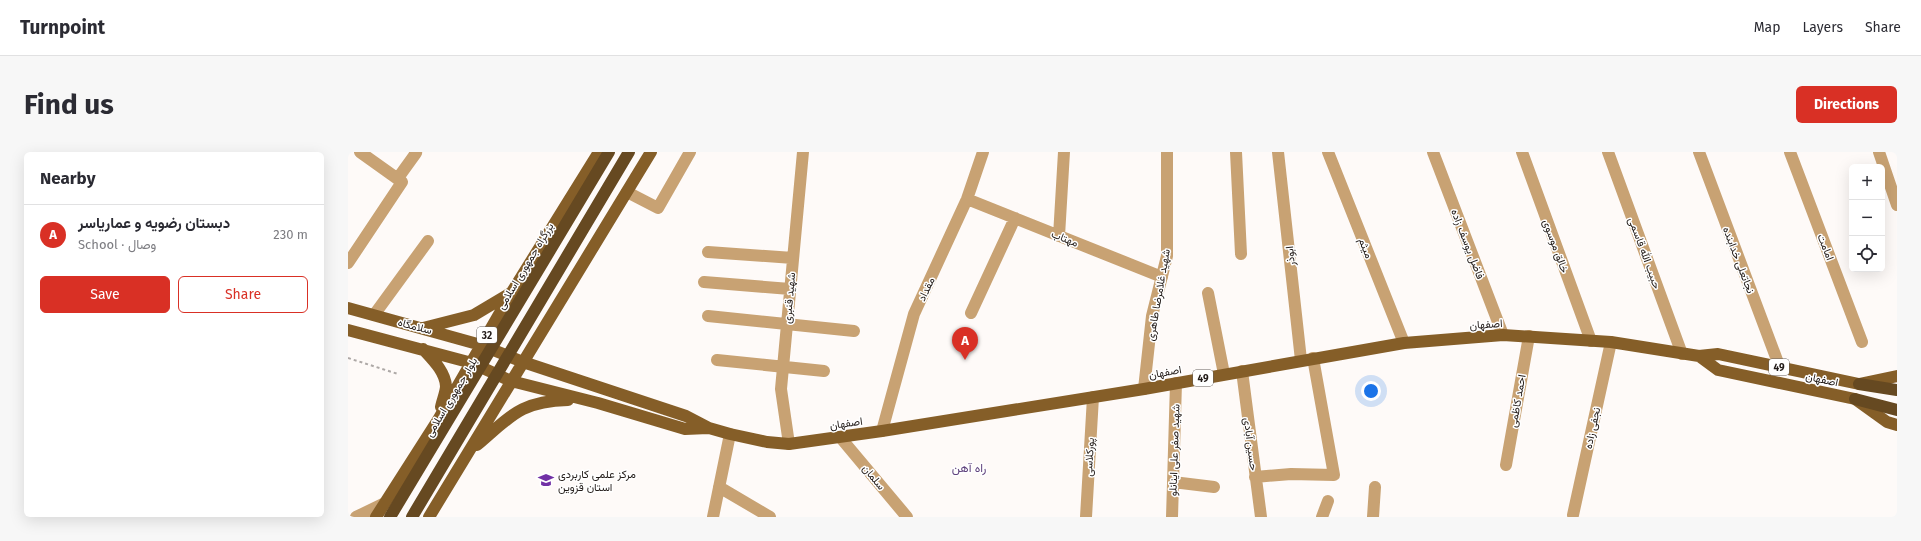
<!DOCTYPE html>
<meta charset="utf-8">
<style>
body{margin:0;font-family:"Fira Sans",Vazirmatn,sans-serif;background:#f7f7f7;color:#2b2b33}
.controls{position:absolute;right:12px;top:12px;display:grid;overflow:hidden;border-radius:6px;box-shadow:0 4px 16px #0002}
.controls button{width:36px;height:36px;display:grid;place-items:center;padding:0;border:0;border-bottom:1px solid #e1e1e2;background:#fff;color:#2b2b33;font:20px sans-serif}
.you{position:absolute;left:1023px;top:239px;width:14px;height:14px;margin:-10px;border:3px solid #fff;border-radius:50%;background:#1a73e8;box-shadow:0 0 0 6px #1a73e833}
.badge{display:grid;place-items:center;width:26px;height:26px;border-radius:50%;background:#d93025;color:#fff;font-size:13px;font-weight:700}
.pin{position:absolute;translate:-50% -33px;filter:drop-shadow(0 1px 2px #0008)}
.pin::after{content:'';position:absolute;top:21px;width:14px;height:12px;background:inherit;clip-path:polygon(0 0,100% 0,50% 100%)}
.list{margin:0;padding:0;list-style:none}
h2{display:flex;justify-content:space-between;align-items:center;height:52px;margin:0;padding:0 16px;font-size:17px}
h2 small{font-size:13px;font-weight:400;color:#7c7c81}
.list li{display:grid;grid-template-columns:26px 1fr auto;gap:12px;align-items:center;box-sizing:border-box;height:60px;padding:0 16px;border-top:1px solid #e1e1e2}
.list b{display:block;font-size:15px;white-space:nowrap}
.list p{margin:0;font-size:13px;white-space:nowrap;color:#7c7c81}
.list em{font-size:13px;font-style:normal;color:#7c7c81}
.actions{display:flex;gap:8px;padding:12px 16px}
.actions a{flex:1;padding:9px 0;border:1px solid #d93025;border-radius:6px;text-align:center;font-size:14px;color:#d93025}
.actions .main{background:#d93025;color:#fff}
.icon{flex:none;width:22px;height:22px;fill:none;stroke:currentColor;stroke-width:2;stroke-linecap:round;stroke-linejoin:round}
.map{position:relative;flex:none;width:1549px;height:365px;overflow:hidden;border-radius:6px}
header{display:flex;align-items:center;gap:24px;box-sizing:border-box;height:56px;padding:0 20px;background:#fff;border-bottom:1px solid #e1e1e2}
header strong{font-size:19px}
nav{display:flex;gap:22px;margin-inline-start:auto;font-size:14px}
.intro{display:flex;align-items:center;justify-content:space-between;box-sizing:border-box;height:96px;padding:0 24px}
h1{margin:0;font-size:28px}
.button{padding:10px 18px;border-radius:6px;background:#d93025;color:#fff;font-size:14px;font-weight:700}
main{display:flex;gap:24px;padding:0 24px}
aside{flex:1;background:#fff;border-radius:6px;box-shadow:0 4px 16px #0002}
.map>svg:first-child{display:block}
</style>
<header>
<strong>Turnpoint</strong>
<nav><a>Map</a><a>Layers</a><a>Share</a></nav>
</header>
<div class="intro"><h1>Find us</h1><a class="button">Directions</a></div>
<main>
<aside>
<h2>Nearby<small></small></h2>
<ul class="list">
<li><span class="badge">A</span><div><b>دبستان رضویه و عماریاسر</b><p>School · وصال</p></div><em>230 m</em></li>
</ul>
<div class="actions"><a class="main">Save</a><a>Share</a></div>
</aside>
<div class="map">
<svg width="1549" height="365" viewBox="0 0 1549 365">
<rect width="100%" height="100%" fill="#fefaf8"/>
<g fill="none" stroke-linecap="round" stroke-linejoin="round">
<path stroke="#ada8a6" stroke-width="2" stroke-dasharray="3 3" stroke-linecap="butt" d="M0,206L50,222"/>
<path stroke="#c8a273" stroke-width="12" d="M888,0L893,102
M930,0L953,208
M980,0L1056,191
M1085,0L1155,183
M1174,0L1243,189
M1260,0L1334,202
M1351,0L1432,216
M1442,0L1514,190
M1531,0L1549,53
M50,26L68,1L67,0
M279,40L310,56L342,0
M619,47L814,125
M711,84L716,0
M360,100L445,106
M0,111L54,30L12,0
M356,130L442,137
M860,141L876,222
M623,161L667,66
M26,163L80,89
M360,164L506,179
M369,208L476,219
M894,219L913,365
M796,237L804,164L819,104V0
M534,279L566,162L619,47L635,0
M492,285L559,365
M441,292L433,237L455,0
M1158,313L1181,184
M907,325L943,322L986,323L965,206
M825,330L866,335
M371,335L422,365
M1225,363L1263,190
M8,365L35,352
M365,365L382,282
M738,365L745,245
M824,365L828,231
M974,365L980,349
M1025,365L1027,335"/>
<path stroke="#855e28" stroke-width="12" d="M0,156L133,193L175,210L338,264L361,276L382,282L419,290L441,292L534,279L796,237L1056,191L1155,183L1263,190L1351,204L1370,202L1511,232L1549,224
M75,176L126,163L163,141
M0,178L124,211L163,229L250,251L337,277L360,276
M75,197C84,207 97,219 98,234C98,240 94,249 93,255
M1351,204L1370,218L1507,247L1539,270L1549,273
M129,293C163,264 173,249 220,248
M28,365L90,268L164,140L251,0
M81,365L303,0"/>
<path stroke="#664921" stroke-width="12" d="M1511,232L1549,238
M1507,247L1549,258
M42,365L261,0
M64,365L281,0"/>
</g>
<defs>
<symbol id="university-bare" viewBox="-9 -9 18 18"><path d="M0-5L7-2L0 1L-7-2ZM-4 1L0 2.5L4 1V4Q0 6-4 4Z" fill="#7130a5" stroke="#fff" stroke-width="2.5" paint-order="stroke"/></symbol>
</defs>
<g fill-rule="evenodd">
<use href="#university-bare" x="187" y="317" width="22" height="22"/>
</g>
<g text-anchor="middle" stroke-width="3" stroke-linejoin="round" paint-order="stroke">
<g fill="#fff" stroke="#645f5d" stroke-width="1">
<rect x="129" y="175" width="20" height="16" rx="3"/>
<rect x="1421" y="207" width="20" height="16" rx="3"/>
<rect x="845" y="218" width="20" height="16" rx="3"/>
</g>
<g font-size="10" font-weight="bold" fill="#221b18">
<text x="139" y="187">32</text>
<text x="1431" y="219">49</text>
<text x="855" y="230">49</text>
</g>
<g font-size="11" fill="#221b18" stroke="#fff">
<text transform="translate(717 86) rotate(22)" y="4">مهتاب</text>
<text transform="translate(1120 92) rotate(69)" y="4">فاضل یوسف زاده</text>
<text transform="translate(1208 94) rotate(70)" y="4">خالق موسوی</text>
<text transform="translate(1478 95) rotate(69)" y="4">امامت</text>
<text transform="translate(1018 96) rotate(68)" y="4">میثم</text>
<text transform="translate(1297 101) rotate(70)" y="4">حبیب الله قاسمی</text>
<text transform="translate(942 104) rotate(-96)" y="4">ابوذر</text>
<text transform="translate(1391 108) rotate(69)" y="4">نجاتعلی خدابنده</text>
<text transform="translate(177 114) rotate(-59)" y="4">بزرگراه جمهوری اسلامی</text>
<text transform="translate(578 137) rotate(-65)" y="4">مقداد</text>
<text transform="translate(810 143) rotate(-80)" y="4">شهید غلامرضا طاهری</text>
<text transform="translate(441 146) rotate(-85)" y="4">شهید قنبری</text>
<text transform="translate(1138 172) rotate(-4)" y="4">اصفهان</text>
<text transform="translate(67 174) rotate(15)" y="4">سلامگاه</text>
<text transform="translate(817 220) rotate(-10)" y="4">اصفهان</text>
<text transform="translate(1474 227) rotate(12)" y="4">اصفهان</text>
<text transform="translate(103 245) rotate(-59)" y="4">بلوار جمهوری اسلامی</text>
<text transform="translate(1169 249) rotate(-80)" y="4">احمد کاظمی</text>
<text transform="translate(498 271) rotate(-8)" y="4">اصفهان</text>
<text transform="translate(1244 276) rotate(-78)" y="4">نجفی زاده</text>
<text transform="translate(903 292) rotate(83)" y="4">حسین آبادی</text>
<text transform="translate(826 298) rotate(-88)" y="4">شهید صفر علی اینانلو</text>
<text transform="translate(741 305) rotate(-87)" y="4">پورکلاسی</text>
<text transform="translate(526 325) rotate(50)" y="4">سلمان</text>
</g>
<g font-size="11" fill="#221b18" stroke="#fff" text-anchor="start">
<text x="210" y="326">مرکز علمی کاربردی<tspan x="210" dy="13">استان قزوین</tspan></text>
</g>
<g font-size="12" fill="#5f427d" stroke="#fff">
<text x="621" y="320">راه آهن</text>
</g>
</g>
</svg>
<div class="controls">
<button>+</button>
<button>−</button>
<button><svg class="icon" aria-label="locate" viewBox="0 0 24 24"><circle cx="12" cy="12" r="6"/><path d="M12 2v4M12 18v4M2 12h4M18 12h4"/></svg></button>
</div>
<div class="you"></div>
<div class="pin badge" style="left:617px;top:208px">A</div>
</div>
</main>
